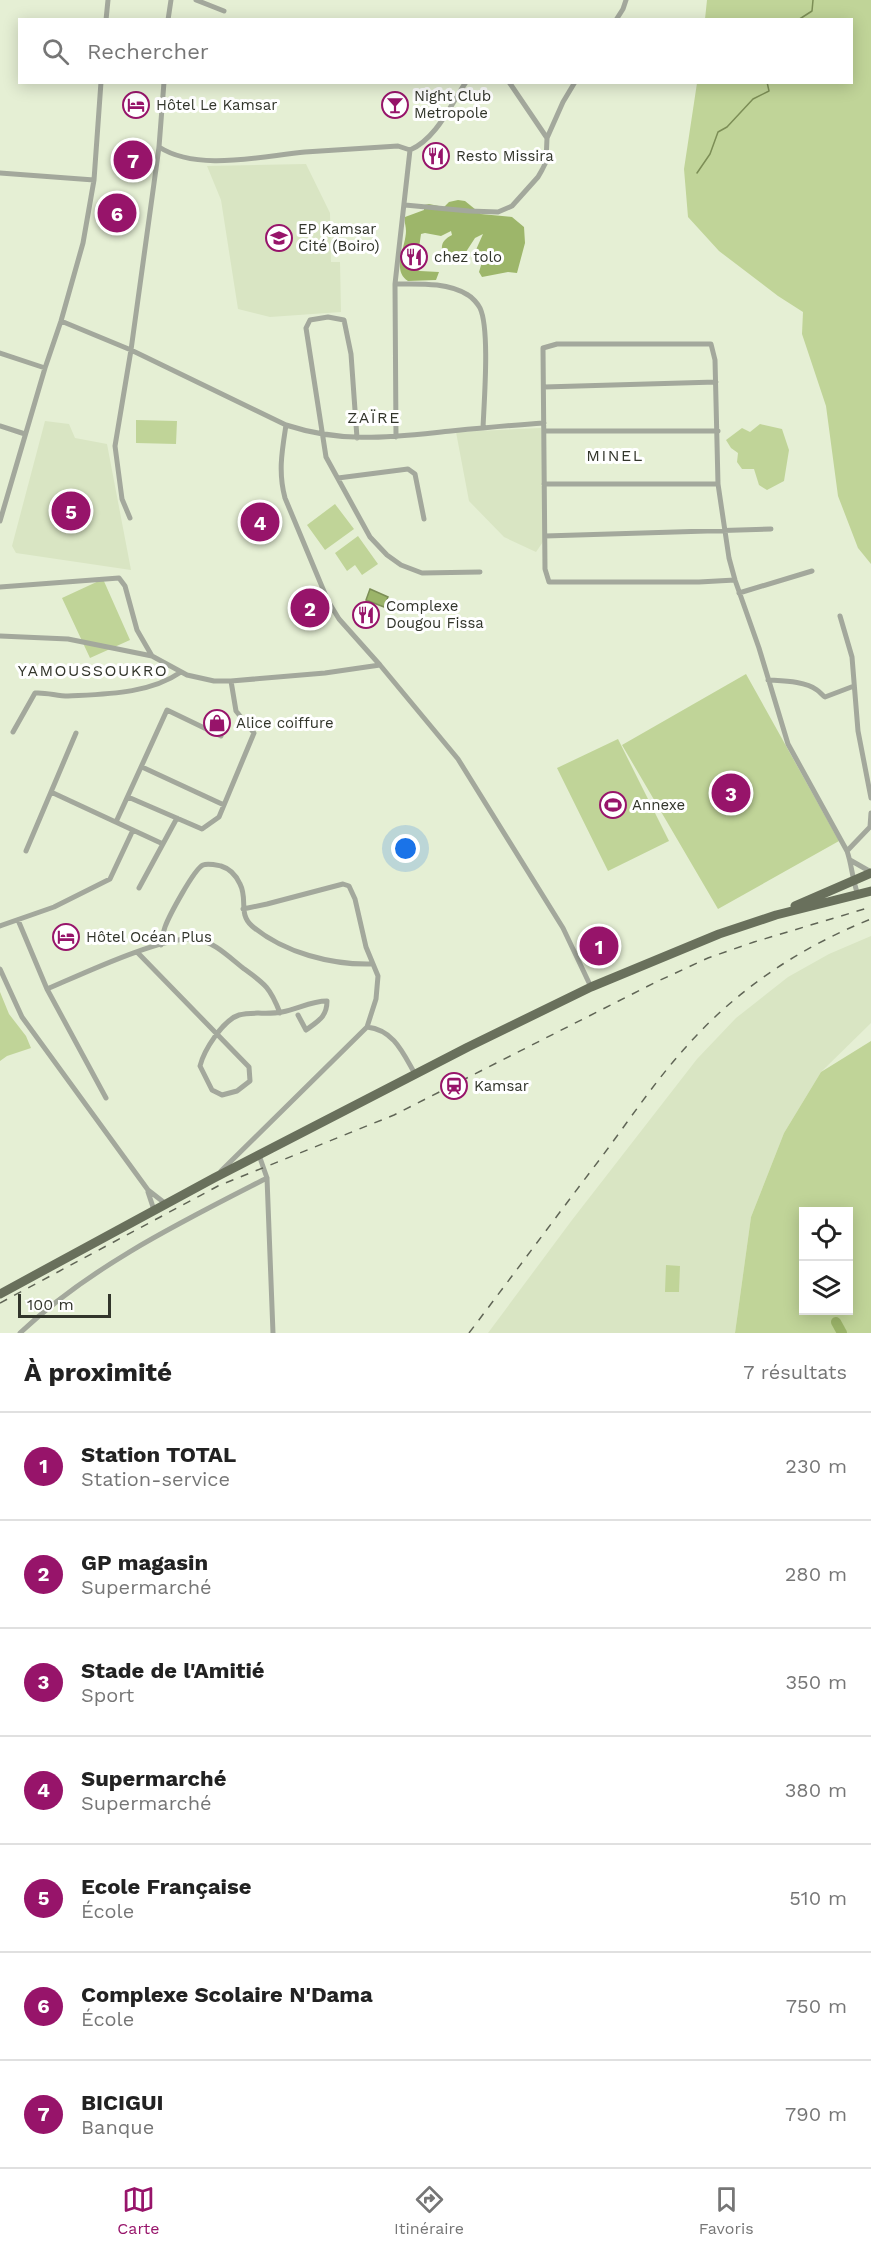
<!DOCTYPE html>
<html lang="fr">
<meta charset="utf-8">
<style>
body{margin:0;font-family:"Work Sans",sans-serif;background:#f6f6f6;color:#222}
.controls{position:absolute;right:18px;bottom:18px;display:grid;overflow:hidden;border-radius:0px;box-shadow:0 3px 15px #0003}
.controls button{width:54px;height:54px;display:grid;place-items:center;padding:0;border:0;border-bottom:2px solid #e0e0e0;background:#fff;color:#222;font:30px sans-serif}
.scale{position:absolute;left:18px;bottom:15px;width:93px;box-sizing:border-box;padding-left:6px;border:3px solid #32352b;border-top:0;font-size:16px;line-height:21px;white-space:nowrap;color:#32352b;-webkit-text-stroke:4px #fff;paint-order:stroke}
.you{position:absolute;left:406px;top:849px;width:21px;height:21px;margin:-15px;border:4px solid #fff;border-radius:50%;background:#1a73e8;box-shadow:0 0 0 9px #1a73e833}
.badge{display:grid;place-items:center;width:39px;height:39px;border-radius:50%;background:#97146a;color:#fff;font-size:20px;font-weight:700}
.pin{position:absolute;translate:-50% -50%;border:3px solid #fff;box-shadow:0 2px 6px #0006}
.list{margin:0;padding:0;list-style:none}
h2{display:flex;justify-content:space-between;align-items:center;height:78px;margin:0;padding:0 24px;font-size:26px}
h2 small{font-size:20px;font-weight:400;color:#767676}
.list li{display:grid;grid-template-columns:39px 1fr auto;gap:18px;align-items:center;box-sizing:border-box;height:108px;padding:0 24px;border-top:2px solid #e0e0e0}
.list b{display:block;font-size:22px;white-space:nowrap}
.list p{margin:0;font-size:20px;white-space:nowrap;color:#767676}
.list em{font-size:20px;font-style:normal;color:#767676}
.icon{flex:none;width:33px;height:33px;fill:none;stroke:currentColor;stroke-width:2;stroke-linecap:round;stroke-linejoin:round}
.map{position:relative;flex:none;width:871px;height:1333px;overflow:hidden}
.search{position:absolute;background:#fff;box-shadow:0 3px 15px #0003;left:18px;right:18px;top:18px;height:66px;display:flex;align-items:center;gap:15px;box-sizing:border-box;padding:0 21px;border-radius:0px;color:#767676;font-size:22px}
.sheet{height:834px;background:#fff}
nav{display:flex;justify-content:space-around;align-items:center;box-sizing:border-box;height:84px;border-top:2px solid #e0e0e0;background:#fff;font-size:16px;color:#767676}
nav a{display:grid;justify-items:center;gap:3px}
nav .on{color:#97146a}
.map>svg:first-child{display:block}
</style>
<div class="map">
<svg width="871" height="1333" viewBox="0 0 871 1333">
<rect width="100%" height="100%" fill="#e5efd4"/>
<path fill="#d9e5c3" d="M306,164L330,213L331,262H340L341,312L270,317L238,309L221,200L207,166Z
M45,421L69,424L75,438L107,444L131,570L16,553L12,546Z
M541,428L547,536L536,552L504,537L469,501L456,432Z
M871,936V1023L821,1072L784,1133L751,1217L735,1333H488L572,1220L697,1059L736,1018L788,977L829,954Z"/>
<path fill="#c0d498" fill-rule="evenodd" d="M707,0H871V564L858,548L838,496L826,406L802,334L803,312L778,296L719,251L688,217L684,169L697,83L852,82V20L705,19Z
M136,420L177,421L176,444L136,443Z
M760,424L782,429L789,450L784,481L767,490L759,485L754,469H742L737,462L738,453L731,448L726,440L742,428L750,432Z
M335,504L354,529L325,550L307,525Z
M358,536L378,564L362,575L355,565L347,571L335,553Z
M103,579L130,640L90,658L62,598Z
M746,674L839,841L718,909L622,745Z
M618,739L669,841L608,871L557,768Z
M0,992L9,1014L26,1036L31,1048L7,1056L0,1061Z
M871,1041V1333H735L751,1217L784,1133L821,1072ZM804,1212H848V1310H804Z
M666,1265L680,1266L679,1292H665Z"/>
<path fill="#9db66a" d="M458,200L465,201L481,214L512,217L524,227L525,243L517,273L508,272L482,277L479,272L482,262L481,258L477,257L475,252L483,234L475,238L462,258H453L449,256L447,252L442,251C441,242 445,239 452,235L451,231L441,236L425,233L421,234L419,248L411,249L410,266L420,271L439,272L436,280L408,281C391,270 406,247 406,231C406,225 404,223 405,217L424,210V205L429,204L444,207L449,202Z"/>
<path fill="#9bb469" stroke="#7c8e56" stroke-width="1.5" d="M370,589L388,597L384,607L366,600Z"/>
<g fill="none" stroke-linecap="round" stroke-linejoin="round">
<path stroke="#7c8e56" stroke-width="1.5" d="M798,20L812,11L813,0
M697,173L710,154L718,132L727,127L753,99L769,91L767,82"/>
<path stroke="#9bb469" stroke-width="10" d="M836,1322L842,1333"/>
<path stroke="#a3a89c" stroke-width="5" d="M196,0L224,11
M106,20L108,0
M168,20L171,0
M616,20L623,9L626,0
M509,82L547,138
M159,147C198,172 261,156 305,152C336,150 367,148 398,146L410,150L395,284L396,437
M410,150C436,139 450,106 466,82
M0,173L94,180
M405,205L469,211L498,212L512,206L538,177L542,170L546,162L547,138L563,102L575,82
M395,284C419,284 447,282 468,295C472,297 478,304 480,308C490,329 484,402 483,428
M61,321L131,350L286,425C344,444 391,437 451,431C482,428 513,425 544,423
M0,353L45,368
M544,387L716,382
M286,425C282,451 278,472 285,498L328,601L339,619L380,665L458,759L563,928L591,987
M0,426L25,434
M544,431H718
M357,438L351,354L344,320L328,317L310,320L306,328L326,457L370,537L387,555L401,565L422,573L480,572
M338,478L408,469L415,474L424,519
M544,484H718
M130,518L122,499L115,446L131,350L159,147L164,82
M0,521L45,368L61,321L83,243L94,180L101,82
M545,536L771,529
M735,580L699,582H549L545,569L543,348L557,344H711L715,360L718,484L729,558L735,580L759,648L788,744L847,851C852,865 852,879 858,895
M0,587L119,578L125,586L137,630L152,656L187,675L214,681H231L325,673L380,665
M739,593L812,571
M840,616L852,657L858,731L871,798
M0,636L68,639L152,656
M768,680C783,681 805,681 817,690C820,692 822,695 825,697L854,686
M13,732L35,693C46,692 57,696 68,696C106,694 149,694 181,672
M142,767L224,805
M51,792L163,844
M128,797L202,829L219,817L254,733L236,711L231,681
M116,822L167,710L221,736
M26,851L76,733
M847,851L870,827L871,813
M850,860L871,872
M139,888L177,818
M18,920L47,989L106,1098
M0,926L54,907L110,879L133,830
M161,945C162,939 163,933 165,927C169,916 194,869 203,865C208,863 216,865 221,866C231,869 236,875 240,884C248,899 238,914 252,926C284,953 332,965 372,964
M137,952L249,1067L250,1081L237,1091L222,1095L212,1090L200,1066C204,1050 223,1020 239,1015C252,1011 268,1015 282,1012C298,1009 311,1001 327,1001C327,1017 318,1021 306,1030L298,1015
M0,969L22,1017L148,1190L166,1204
M47,989C80,975 164,935 196,939C213,941 230,958 243,968C265,984 270,987 280,1013
M367,1027C394,1030 403,1053 415,1074
M259,1155L267,1178L273,1333
M221,1171L367,1027L376,999L378,976L366,947L355,899L349,886L343,884L267,904L243,909
M148,1192L154,1210
M20,1333C91,1266 181,1222 267,1178"/>
<path stroke="#69705c" stroke-width="9" d="M795,906L871,873
M0,1294L214,1178L468,1047L591,987L719,934L776,915L871,891"/>
<path stroke="#606556" stroke-width="1.5" stroke-dasharray="8 8" stroke-linecap="butt" d="M0,1303L218,1186L394,1115L656,982L708,958L754,942L871,907
M469,1333C513,1275 556,1217 600,1159C628,1122 655,1081 686,1047C737,989 799,948 871,919"/>
</g>
<defs>
<symbol id="hotel-ring" viewBox="-11 -11 22 22"><circle r="9.5" fill="#fff" stroke="#97146a" stroke-width="1.5"/><path d="M-6-4.5h1.5V1H6V5H4.5V3h-9V5H-6ZM-4 0a1.8 1.8 0 1 1 3.6 0ZM.5 0V-2.5h3Q6-2.5 6 0Z" fill="#97146a"/></symbol>
<symbol id="bar-ring" viewBox="-11 -11 22 22"><circle r="9.5" fill="#fff" stroke="#97146a" stroke-width="1.5"/><path d="M-6-5H6L.8 .8V4.5H3.5V6h-7V4.5H-.8V.8Z" fill="#97146a"/></symbol>
<symbol id="restaurant-ring" viewBox="-11 -11 22 22"><circle r="9.5" fill="#fff" stroke="#97146a" stroke-width="1.5"/><path d="M-5-6h1v4h1v-4h1v4h1v-4h1v5L-1.5 .5V6h-2V.5L-5-1ZM5-6V6H3V1.5H1.5Q1.5-4 5-6Z" fill="#97146a"/></symbol>
<symbol id="school-ring" viewBox="-11 -11 22 22"><circle r="9.5" fill="#fff" stroke="#97146a" stroke-width="1.5"/><path d="M0-5L7-2L0 1L-7-2ZM-4 1L0 2.5L4 1V4Q0 6-4 4Z" fill="#97146a"/></symbol>
<symbol id="shop-ring" viewBox="-11 -11 22 22"><circle r="9.5" fill="#fff" stroke="#97146a" stroke-width="1.5"/><path d="M-5-2.5h2.3a2.7 3.5 0 0 1 5.4 0H5L5.5 6h-11ZM-1.5-2.5h3a1.5 2.3 0 0 0-3 0Z" fill="#97146a"/></symbol>
<symbol id="stadium-ring" viewBox="-11 -11 22 22"><circle r="9.5" fill="#fff" stroke="#97146a" stroke-width="1.5"/><path d="M0-5a6.5 5 0 1 0 0 10a6.5 5 0 1 0 0-10ZM-3.5-1.8h7v3.6h-7Z" fill="#97146a"/></symbol>
<symbol id="station-ring" viewBox="-11 -11 22 22"><circle r="9.5" fill="#fff" stroke="#97146a" stroke-width="1.5"/><path d="M-3-6H3Q5-6 5-4V2Q5 4 3 4L4.5 6H3L1.5 4h-3L-3 6H-4.5L-3 4Q-5 4-5 2V-4Q-5-6-3-6ZM-3.5-4v3h7v-3ZM-3.5 1v1.5H-2V1ZM2 1v1.5H3.5V1Z" fill="#97146a"/></symbol>
</defs>
<g fill-rule="evenodd">
<use href="#hotel-ring" x="121" y="90" width="30" height="30"/>
<use href="#bar-ring" x="380" y="90" width="30" height="30"/>
<use href="#restaurant-ring" x="421" y="141" width="30" height="30"/>
<use href="#school-ring" x="264" y="223" width="30" height="30"/>
<use href="#restaurant-ring" x="399" y="242" width="30" height="30"/>
<use href="#restaurant-ring" x="351" y="600" width="30" height="30"/>
<use href="#shop-ring" x="202" y="708" width="30" height="30"/>
<use href="#stadium-ring" x="598" y="790" width="30" height="30"/>
<use href="#hotel-ring" x="51" y="922" width="30" height="30"/>
<use href="#station-ring" x="439" y="1071" width="30" height="30"/>
</g>
<g text-anchor="middle" stroke-width="6" stroke-linejoin="round" paint-order="stroke">
<g font-size="15" fill="#32352b" stroke="#fff" text-anchor="start">
<text x="414" y="101">Night Club<tspan x="414" dy="17">Metropole</tspan></text>
<text x="156" y="110">Hôtel Le Kamsar</text>
<text x="456" y="161">Resto Missira</text>
<text x="298" y="234">EP Kamsar<tspan x="298" dy="17">Cité (Boiro)</tspan></text>
<text x="434" y="262">chez tolo</text>
<text x="386" y="611">Complexe<tspan x="386" dy="17">Dougou Fissa</tspan></text>
<text x="236" y="728">Alice coiffure</text>
<text x="632" y="810">Annexe</text>
<text x="86" y="942">Hôtel Océan Plus</text>
<text x="474" y="1091">Kamsar</text>
</g>
<g font-size="16" letter-spacing="1.5" fill="#32352b" stroke="#fff">
<text x="374" y="423">ZAÏRE</text>
<text x="615" y="461">MINEL</text>
<text x="93" y="676">YAMOUSSOUKRO</text>
</g>
</g>
</svg>
<div class="controls">
<button><svg class="icon" aria-label="locate" viewBox="0 0 24 24"><circle cx="12" cy="12" r="6"/><path d="M12 2v4M12 18v4M2 12h4M18 12h4"/></svg></button>
<button><svg class="icon" aria-label="layers" viewBox="0 0 24 24"><path d="M12 4l9 5-9 5-9-5zM3 14l9 5 9-5"/></svg></button>
</div>
<div class="scale">100 m</div>
<div class="you"></div>
<div class="pin badge" style="left:599px;top:946px">1</div>
<div class="pin badge" style="left:310px;top:608px">2</div>
<div class="pin badge" style="left:731px;top:793px">3</div>
<div class="pin badge" style="left:260px;top:522px">4</div>
<div class="pin badge" style="left:71px;top:511px">5</div>
<div class="pin badge" style="left:117px;top:213px">6</div>
<div class="pin badge" style="left:133px;top:160px">7</div>
<div class="search"><svg class="icon" aria-label="search" viewBox="0 0 24 24"><circle cx="10" cy="10" r="6"/><path d="M15 15l6 6"/></svg>Rechercher</div>
</div>
<section class="sheet">
<h2>À proximité<small>7 résultats</small></h2>
<ul class="list">
<li><span class="badge">1</span><div><b>Station TOTAL</b><p>Station-service</p></div><em>230 m</em></li>
<li><span class="badge">2</span><div><b>GP magasin</b><p>Supermarché</p></div><em>280 m</em></li>
<li><span class="badge">3</span><div><b>Stade de l'Amitié</b><p>Sport</p></div><em>350 m</em></li>
<li><span class="badge">4</span><div><b>Supermarché</b><p>Supermarché</p></div><em>380 m</em></li>
<li><span class="badge">5</span><div><b>Ecole Française</b><p>École</p></div><em>510 m</em></li>
<li><span class="badge">6</span><div><b>Complexe Scolaire N'Dama</b><p>École</p></div><em>750 m</em></li>
<li><span class="badge">7</span><div><b>BICIGUI</b><p>Banque</p></div><em>790 m</em></li>
</ul>
</section>
<nav>
<a class="on"><svg class="icon" aria-label="map" viewBox="0 0 24 24"><path d="M3 6l6-2 6 2 6-2v14l-6 2-6-2-6 2zM9 4v14M15 6v14"/></svg>Carte</a>
<a><svg class="icon" aria-label="directions" viewBox="0 0 24 24"><path d="M12 3l9 9-9 9-9-9zM9 14v-3h6M13 9l2 2-2 2"/></svg>Itinéraire</a>
<a><svg class="icon" aria-label="saved" viewBox="0 0 24 24"><path d="M7 4h10v16l-5-4-5 4z"/></svg>Favoris</a>
</nav>
